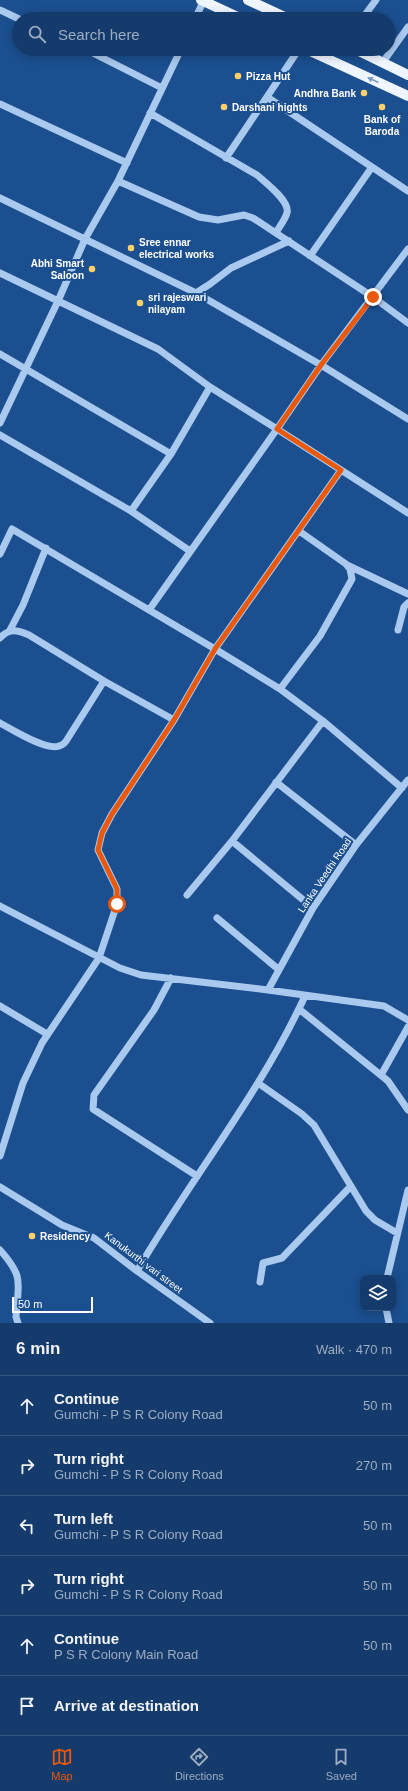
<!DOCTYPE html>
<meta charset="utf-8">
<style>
body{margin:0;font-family:Arial,sans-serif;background:#214673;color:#f1f3f6}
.controls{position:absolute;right:12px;bottom:12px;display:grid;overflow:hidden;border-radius:8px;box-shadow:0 2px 10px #0003}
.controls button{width:36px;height:36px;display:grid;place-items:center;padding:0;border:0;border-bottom:1px solid #33557e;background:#143b6b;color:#f1f3f6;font:20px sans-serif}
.scale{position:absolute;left:12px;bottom:10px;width:81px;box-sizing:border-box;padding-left:4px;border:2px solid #fff;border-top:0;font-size:11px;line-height:14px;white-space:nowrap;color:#fff;-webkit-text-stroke:3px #1b4f8f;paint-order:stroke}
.stop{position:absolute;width:12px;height:12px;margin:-9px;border:3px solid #ea580c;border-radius:50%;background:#fff}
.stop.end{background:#ea580c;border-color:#fff;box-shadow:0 1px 4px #0008}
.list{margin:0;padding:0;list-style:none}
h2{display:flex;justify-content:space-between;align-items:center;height:52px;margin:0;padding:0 16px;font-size:17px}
h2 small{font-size:13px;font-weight:400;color:#9dadc1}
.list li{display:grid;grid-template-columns:26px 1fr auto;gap:12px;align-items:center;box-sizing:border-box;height:60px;padding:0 16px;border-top:1px solid #33557e}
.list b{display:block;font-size:15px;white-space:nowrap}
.list p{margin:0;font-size:13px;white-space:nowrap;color:#9dadc1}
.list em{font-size:13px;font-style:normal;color:#9dadc1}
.icon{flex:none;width:22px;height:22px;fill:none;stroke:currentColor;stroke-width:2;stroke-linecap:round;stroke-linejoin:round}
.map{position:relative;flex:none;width:408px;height:1323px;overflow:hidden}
.search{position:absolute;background:#143b6b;box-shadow:0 2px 10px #0003;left:12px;right:12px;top:12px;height:44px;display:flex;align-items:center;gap:10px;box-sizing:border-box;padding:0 14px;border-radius:22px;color:#9dadc1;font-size:15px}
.sheet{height:412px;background:#143b6b}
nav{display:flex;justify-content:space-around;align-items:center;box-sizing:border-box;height:56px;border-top:1px solid #33557e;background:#143b6b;font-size:11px;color:#9dadc1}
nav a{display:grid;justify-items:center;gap:2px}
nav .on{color:#ea580c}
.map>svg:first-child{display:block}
</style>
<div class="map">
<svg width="408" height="1323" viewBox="0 0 408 1323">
<rect width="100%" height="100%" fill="#1b4f8f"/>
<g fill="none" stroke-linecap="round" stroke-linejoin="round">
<path stroke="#a9c9ee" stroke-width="7" d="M0,10L19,19
M195,19L204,0
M362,19L376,0
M85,49L162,88
M383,62L408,27
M267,97L408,191
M0,104L127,163
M150,113L257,175C266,183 290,201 287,213C285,220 279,227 276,233
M226,158L299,49
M118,181L199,217L218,220L244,215L253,218L373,297L408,323
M0,198L196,293L321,365L408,419
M310,256L372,167
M0,273L158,349L210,387L277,429L149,610
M196,293L210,284L231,268L289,241
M0,354L171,454
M0,423L58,301L85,239L118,181L181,49
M0,435L131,511L190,551
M341,470L408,513
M131,511L171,454L210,387
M0,554L12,529L215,649L280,689L323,721L402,788
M347,565L408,594
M10,630L23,605L46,548
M398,630L404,607L408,603
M0,638C9,628 17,630 29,635L104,681L174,720
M280,689L320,636L352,579L350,569L346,564L299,531
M0,723C13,730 46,751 59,746C63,745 66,742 68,738L104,681
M276,782L356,845
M232,841L313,908
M187,895L232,841L323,721
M0,906L120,968L141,975L268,990L384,1006L408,1020
M217,918L278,969
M171,978L154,1010L94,1095L93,1109L197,1176
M268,990L313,908L356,845L408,780
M0,1006L47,1034
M299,1009L388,1081L408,1110
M381,1075L408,1027
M258,1083L302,1114L314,1125L366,1211L375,1220L397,1233
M0,1156L23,1083L42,1043L99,958L117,904V889L98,850L102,833L112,814L174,720L215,649L341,470L277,429L321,365L408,249
M0,1187L62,1225L94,1238L137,1271L210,1323
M0,1250C25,1278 18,1283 16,1317L18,1323
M137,1271C191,1178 260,1094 305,996
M387,1278L408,1190
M260,1282L263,1263L282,1258L351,1186
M386,1308L389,1323"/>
<path stroke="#f0f6ff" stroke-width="10" d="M201,0L242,19
M248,0L289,19
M306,49L408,96
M355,49L408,75"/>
</g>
<defs><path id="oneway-solid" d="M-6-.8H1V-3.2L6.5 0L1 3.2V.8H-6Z"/></defs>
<use fill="#7b9ac1" href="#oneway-solid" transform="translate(373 80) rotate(-155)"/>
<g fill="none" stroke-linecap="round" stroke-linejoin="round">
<path stroke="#ea580c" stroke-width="5" d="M117,904V889L98,850L102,833L112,814L174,720L215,649L341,470L277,429L321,365L373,297"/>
</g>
<g fill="#ffd166" stroke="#1b4f8f" stroke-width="1.5">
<circle cx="238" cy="76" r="4"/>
<circle cx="364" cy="93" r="4"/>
<circle cx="224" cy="107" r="4"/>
<circle cx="382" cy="107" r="4"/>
<circle cx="131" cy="248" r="4"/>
<circle cx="92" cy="269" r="4"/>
<circle cx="140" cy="303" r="4"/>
<circle cx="32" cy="1236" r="4"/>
</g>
<g text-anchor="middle" stroke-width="4" stroke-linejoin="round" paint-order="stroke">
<g font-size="10" font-weight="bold" fill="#fff" stroke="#1b4f8f" text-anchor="start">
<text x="246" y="80">Pizza Hut</text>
<text x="356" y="97" text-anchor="end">Andhra Bank</text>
<text x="232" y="111">Darshani hights</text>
<text x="382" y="123" text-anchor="middle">Bank of<tspan x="382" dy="12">Baroda</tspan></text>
<text x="139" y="246">Sree ennar<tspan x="139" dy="12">electrical works</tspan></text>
<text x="84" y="267" text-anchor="end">Abhi Smart<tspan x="84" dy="12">Saloon</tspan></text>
<text x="148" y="301">sri rajeswari<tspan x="148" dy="12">nilayam</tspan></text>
<text x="40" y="1240">Residency</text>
</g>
<g font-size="10" fill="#fff" stroke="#1b4f8f">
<text transform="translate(324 875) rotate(-56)" y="4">Lanka Veedhi Road</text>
<text transform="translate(144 1262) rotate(37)" y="4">Kanukurthi vari street</text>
</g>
</g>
</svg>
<div class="controls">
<button><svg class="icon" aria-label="layers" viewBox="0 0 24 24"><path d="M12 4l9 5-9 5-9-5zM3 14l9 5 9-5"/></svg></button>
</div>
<div class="scale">50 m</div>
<div class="stop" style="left:117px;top:904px"></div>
<div class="stop end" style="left:373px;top:297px"></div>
<div class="search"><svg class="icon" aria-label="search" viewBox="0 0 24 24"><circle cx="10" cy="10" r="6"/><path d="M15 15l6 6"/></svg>Search here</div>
</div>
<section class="sheet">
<h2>6 min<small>Walk · 470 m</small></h2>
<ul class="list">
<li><svg class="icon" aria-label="ahead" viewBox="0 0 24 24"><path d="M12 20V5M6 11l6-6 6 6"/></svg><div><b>Continue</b><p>Gumchi - P S R Colony Road</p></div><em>50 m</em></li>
<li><svg class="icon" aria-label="right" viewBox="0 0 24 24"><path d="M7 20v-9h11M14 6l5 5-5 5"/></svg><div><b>Turn right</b><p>Gumchi - P S R Colony Road</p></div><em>270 m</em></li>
<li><svg class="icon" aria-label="left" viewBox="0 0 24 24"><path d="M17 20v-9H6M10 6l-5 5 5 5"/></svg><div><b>Turn left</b><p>Gumchi - P S R Colony Road</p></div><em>50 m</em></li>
<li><svg class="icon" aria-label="right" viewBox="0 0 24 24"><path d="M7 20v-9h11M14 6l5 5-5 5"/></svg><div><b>Turn right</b><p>Gumchi - P S R Colony Road</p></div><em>50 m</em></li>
<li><svg class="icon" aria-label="ahead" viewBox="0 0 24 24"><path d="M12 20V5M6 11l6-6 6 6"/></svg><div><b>Continue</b><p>P S R Colony Main Road</p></div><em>50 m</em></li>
<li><svg class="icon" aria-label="arrive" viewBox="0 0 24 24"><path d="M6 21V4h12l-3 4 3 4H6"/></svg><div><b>Arrive at destination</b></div></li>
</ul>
</section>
<nav>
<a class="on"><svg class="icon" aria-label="map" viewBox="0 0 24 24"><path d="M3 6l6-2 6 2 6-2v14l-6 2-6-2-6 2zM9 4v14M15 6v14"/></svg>Map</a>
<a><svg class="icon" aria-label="directions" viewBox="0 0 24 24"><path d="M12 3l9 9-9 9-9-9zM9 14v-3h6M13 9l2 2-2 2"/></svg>Directions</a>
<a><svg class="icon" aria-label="saved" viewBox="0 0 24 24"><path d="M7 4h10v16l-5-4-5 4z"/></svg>Saved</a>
</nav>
